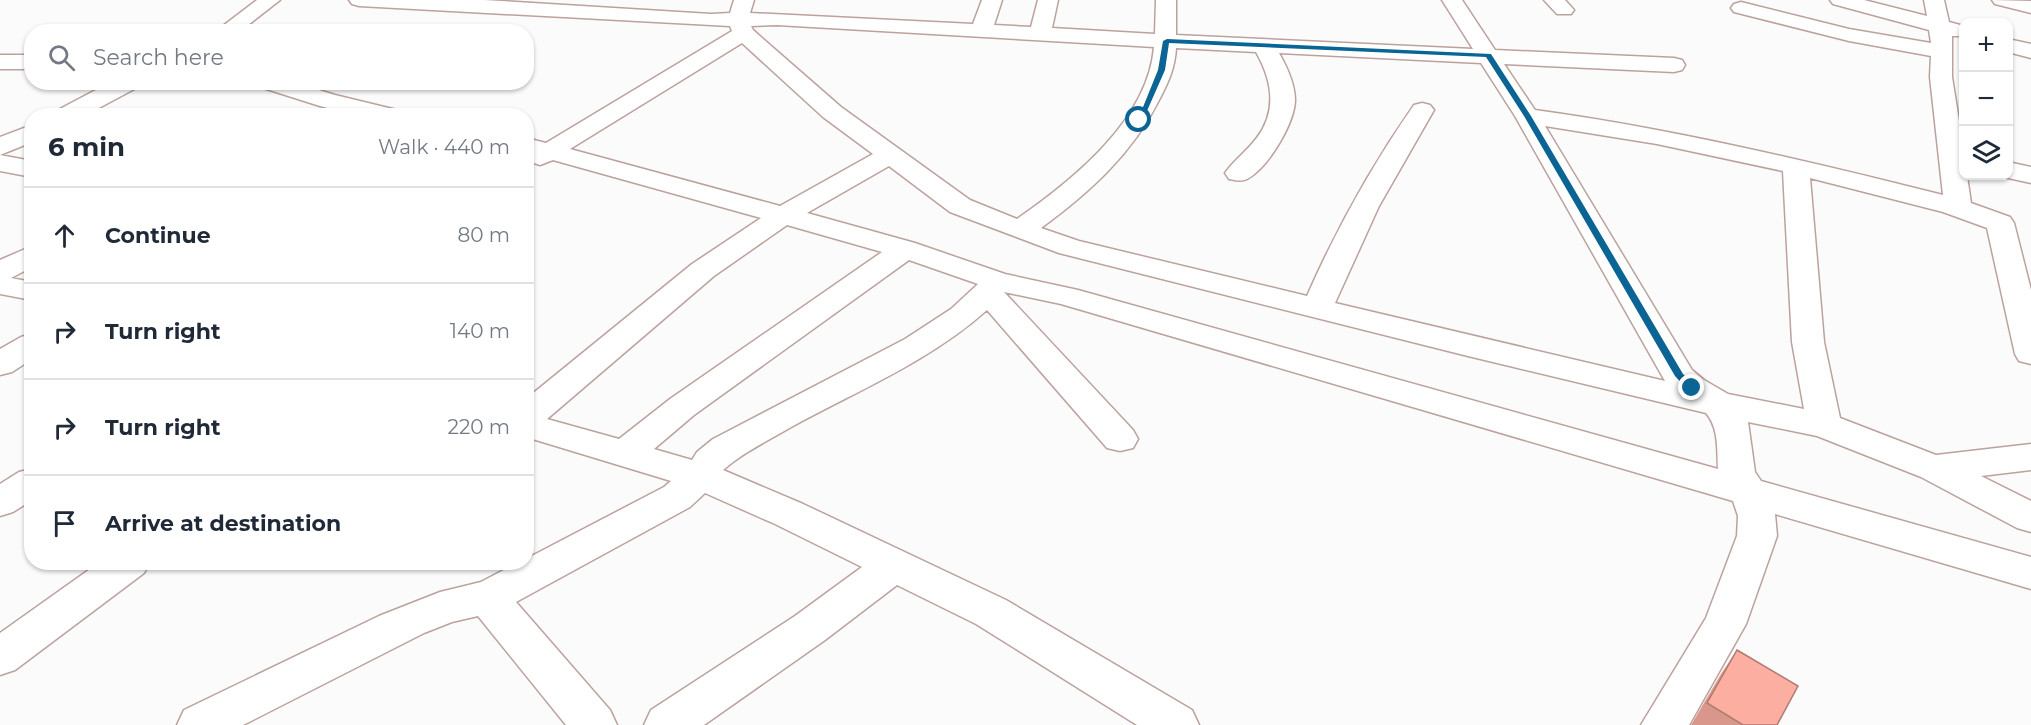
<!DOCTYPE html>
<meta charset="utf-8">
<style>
body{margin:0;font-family:Montserrat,sans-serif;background:#f2f2f3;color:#1f2937}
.controls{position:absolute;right:18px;top:18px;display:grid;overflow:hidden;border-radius:12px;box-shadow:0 2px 4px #0004}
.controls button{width:54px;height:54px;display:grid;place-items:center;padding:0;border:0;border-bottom:2px solid #e0e1e3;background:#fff;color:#1f2937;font:30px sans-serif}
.stop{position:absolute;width:18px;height:18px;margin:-14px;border:4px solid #0a6494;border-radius:50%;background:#fff}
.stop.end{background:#0a6494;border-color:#fff;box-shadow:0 2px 6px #0008}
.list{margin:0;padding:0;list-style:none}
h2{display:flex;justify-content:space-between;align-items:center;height:78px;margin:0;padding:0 24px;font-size:26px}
h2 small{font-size:20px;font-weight:400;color:#747a83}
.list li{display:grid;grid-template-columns:39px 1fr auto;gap:18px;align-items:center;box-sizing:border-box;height:96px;padding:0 24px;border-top:2px solid #e0e1e3}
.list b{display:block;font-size:22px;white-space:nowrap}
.list em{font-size:20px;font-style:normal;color:#747a83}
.icon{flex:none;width:33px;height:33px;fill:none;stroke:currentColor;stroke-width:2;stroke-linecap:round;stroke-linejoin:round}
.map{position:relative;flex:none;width:2031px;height:725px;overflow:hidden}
.search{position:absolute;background:#fff;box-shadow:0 2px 4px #0004;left:24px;top:24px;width:510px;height:66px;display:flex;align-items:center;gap:15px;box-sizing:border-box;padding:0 21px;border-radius:24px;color:#747a83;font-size:22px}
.panel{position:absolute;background:#fff;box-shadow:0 2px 4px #0004;left:24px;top:108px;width:510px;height:462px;border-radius:24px}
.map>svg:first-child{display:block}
</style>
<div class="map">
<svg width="2031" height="725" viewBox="0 0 2031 725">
<rect width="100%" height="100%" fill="#fbfbfb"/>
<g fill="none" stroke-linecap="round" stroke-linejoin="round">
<defs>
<path id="minor" d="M257,0H280L239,32H215Z
M349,0H484L711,14L730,13L734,0H754L750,13L973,24L982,0H1002L994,25L1031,27L1038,0H1058L1052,28L1155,34L1156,0H1176V35L1473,49L1442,0H1462L1495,50L1674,58L1682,60L1685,65L1682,70L1674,72L1504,64L1535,110C1673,129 1808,161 1943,195L1930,77L1931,56L1849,41L1734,12L1731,8L1734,4L1741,2L1849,29L1931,43L1929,30L1833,4L1830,0H1864L1927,16L1924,0H1944L1949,22L1964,26V36H1952V77L1964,152V176H1967L1971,203L2010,217L2014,223L2031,290V364L2019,361L2015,354L1987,228L1943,212L1810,178L1824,342L1840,418L1936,455L2031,444V470L1981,476L2031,501V532L2017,528L1921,477L1817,436L1748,422L1755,472L1761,481L2031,557V589L1775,514L1777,536L1746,624L1689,725H1641L1706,618L1737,536L1738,516L1733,501L1061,304L1004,292L1133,430L1138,439L1133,448L1120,451L1107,448L987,310C930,361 859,390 793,426C769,440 744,452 723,470L803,504L1006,600L1192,710L1199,725H1137L976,624L897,585L825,640L704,725H644L651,710L795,616L862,567L775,524L705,493L690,507L516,602L610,710L617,725H566L478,616L452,622L424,633L243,725H177L184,710L379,616L440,592L481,582L519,562H526V559L664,487L671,481L526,437V399L692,264L761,218L553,160L540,165L531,162L527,157L529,154L526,153V138L546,143L732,31L730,26L359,6L352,4ZM777,25L1154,47C1148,120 1073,180 1017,219L970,200L841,107L753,30L751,26ZM742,43L823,117L873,154L780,206L570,149ZM1176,48L1256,52C1272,80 1278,111 1256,139C1247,151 1234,160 1225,173L1229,179C1235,180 1241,182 1247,179C1268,168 1294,124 1295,101C1295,84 1287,67 1279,53L1481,63L1515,116L1665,381L1335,303L1379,206L1434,110L1430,105L1422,103L1414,105C1372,165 1336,230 1307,296L1079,241L1041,228C1090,192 1132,154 1159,100C1168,83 1175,68 1176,48ZM1545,126L1657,144L1783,171L1792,342L1804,409L1728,394L1704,380L1692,370ZM889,166L950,212L1059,253L1468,356L1706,413C1719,428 1717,450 1718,469L1078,290L1005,274L915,243L807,213ZM787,225L882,252L670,399L619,439L547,419L714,276ZM909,260L978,284L951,309L905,339L713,439L697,452L692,460L654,449L694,415Z
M1544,0H1565L1574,10L1571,14H1557Z
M1992,0L2031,1V13L1995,4Z
M2008,39L2031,44V58L2008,52Z
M0,55H32V69H0Z
M111,82H141L138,87L84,116H53L56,111Z
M257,82H293L335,95L401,111L404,116H359L320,106L260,87Z
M32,125V142L0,155V137Z
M0,155L32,161V177L0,171Z
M2008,162L2031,167V183L1999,176H2008Z
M32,246V267L11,278L32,282V300L0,294V260Z
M32,334V359L12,372L0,375V349L21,337Z
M32,469V500L13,512L0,516V484L19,472Z
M100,562H150L144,573L15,670L0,675V633Z"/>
</defs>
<use href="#minor" stroke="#bba29d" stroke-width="3"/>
<use href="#minor" fill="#fff" fill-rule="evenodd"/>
</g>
<path fill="#d9968a" d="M1737,650L1777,725H1691L1721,674Z"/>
<path fill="#fcafa1" stroke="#b07a71" stroke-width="1.5" d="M1737,650L1798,686L1777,725H1743L1707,703Z"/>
<path fill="#0a6494" d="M1167,39L1491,54L1531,116L1683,374L1697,388L1696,391H1689L1675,376L1524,116L1486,57L1169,43L1165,70L1143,120L1137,122L1158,70L1163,41Z"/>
</svg>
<div class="controls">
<button>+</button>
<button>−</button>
<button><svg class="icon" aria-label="layers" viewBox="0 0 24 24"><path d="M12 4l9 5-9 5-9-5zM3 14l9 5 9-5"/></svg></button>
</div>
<div class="stop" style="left:1139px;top:120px"></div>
<div class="stop end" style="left:1692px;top:388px"></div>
<div class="search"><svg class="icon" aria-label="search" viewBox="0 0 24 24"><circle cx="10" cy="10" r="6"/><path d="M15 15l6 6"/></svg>Search here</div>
<section class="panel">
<h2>6 min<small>Walk · 440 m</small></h2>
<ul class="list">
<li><svg class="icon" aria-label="ahead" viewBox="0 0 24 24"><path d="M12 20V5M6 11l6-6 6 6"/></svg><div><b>Continue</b></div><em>80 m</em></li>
<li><svg class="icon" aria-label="right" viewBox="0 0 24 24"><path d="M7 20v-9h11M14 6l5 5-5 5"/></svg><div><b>Turn right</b></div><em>140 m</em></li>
<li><svg class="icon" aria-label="right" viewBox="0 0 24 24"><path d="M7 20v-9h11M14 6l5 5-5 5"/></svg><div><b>Turn right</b></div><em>220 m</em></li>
<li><svg class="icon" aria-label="arrive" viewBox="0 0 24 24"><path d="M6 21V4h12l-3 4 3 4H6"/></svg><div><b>Arrive at destination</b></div></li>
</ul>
</section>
</div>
